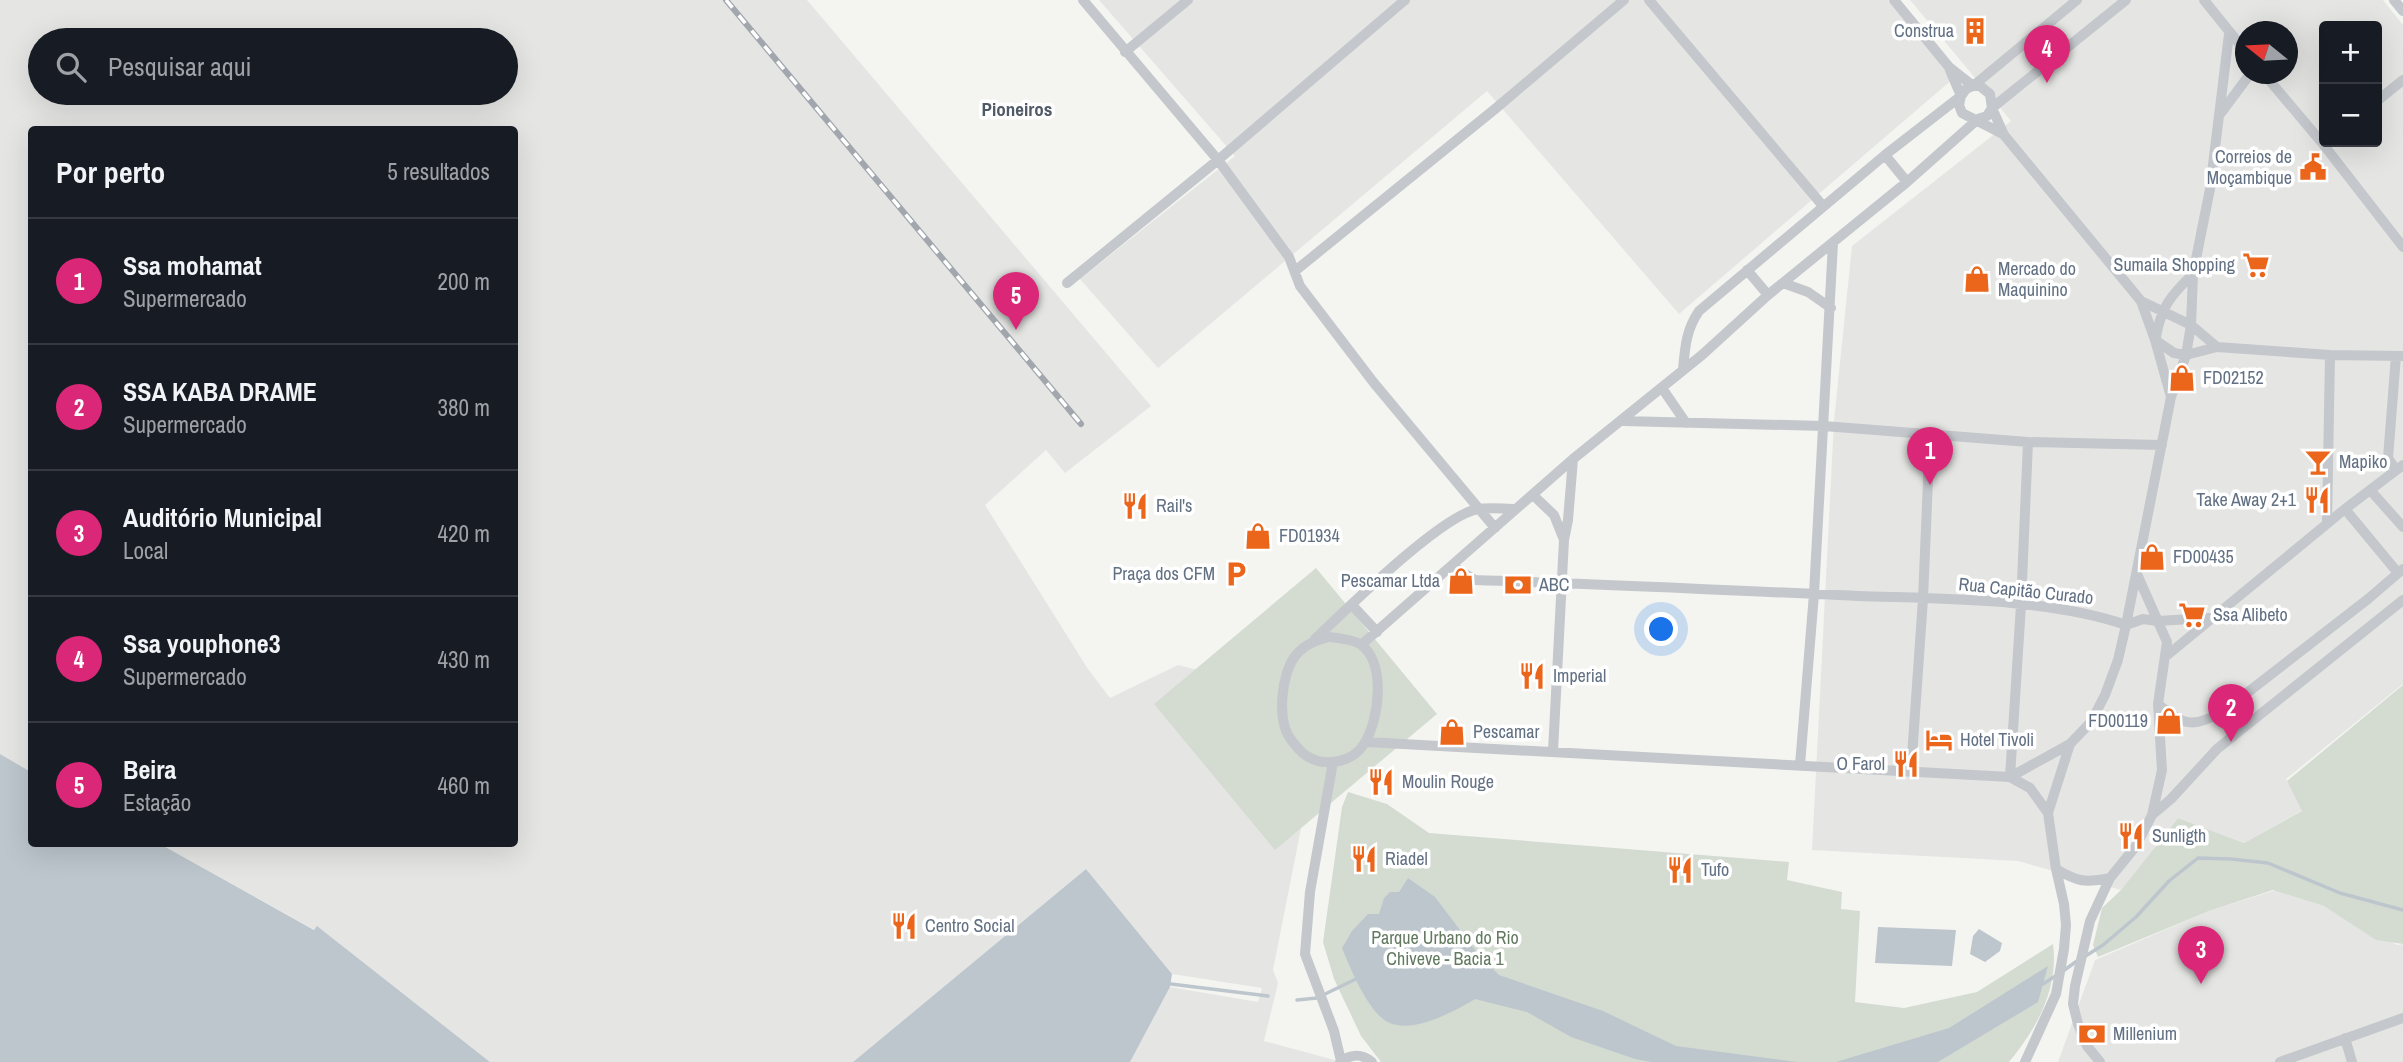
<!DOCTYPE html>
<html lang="pt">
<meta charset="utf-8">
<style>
body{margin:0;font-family:"Archivo Narrow",sans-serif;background:#242831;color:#f1f3f6}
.controls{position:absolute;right:21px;top:21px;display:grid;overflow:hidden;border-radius:7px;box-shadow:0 7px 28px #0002}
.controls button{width:63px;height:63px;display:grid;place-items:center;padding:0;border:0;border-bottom:2px solid #363941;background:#171b24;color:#f1f3f6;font:35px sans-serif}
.compass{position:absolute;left:2235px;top:21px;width:63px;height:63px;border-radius:50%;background:#171b24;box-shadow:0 7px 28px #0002;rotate:288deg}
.you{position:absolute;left:1662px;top:630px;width:24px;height:24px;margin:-18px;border:5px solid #fff;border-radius:50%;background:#1a73e8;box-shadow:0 0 0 10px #1a73e833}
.badge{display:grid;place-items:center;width:46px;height:46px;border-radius:50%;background:#db2777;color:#fff;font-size:23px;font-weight:700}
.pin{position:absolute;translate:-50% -58px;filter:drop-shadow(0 2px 4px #0008)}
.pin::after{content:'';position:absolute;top:37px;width:24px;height:21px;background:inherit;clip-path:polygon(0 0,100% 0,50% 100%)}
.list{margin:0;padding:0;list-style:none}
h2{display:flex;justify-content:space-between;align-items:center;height:91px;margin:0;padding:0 28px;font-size:30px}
h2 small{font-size:23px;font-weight:400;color:#9ea1a6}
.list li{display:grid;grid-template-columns:46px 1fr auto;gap:21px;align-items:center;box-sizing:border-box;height:126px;padding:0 28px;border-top:2px solid #363941}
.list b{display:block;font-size:26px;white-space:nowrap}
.list p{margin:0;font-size:23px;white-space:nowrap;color:#9ea1a6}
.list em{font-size:23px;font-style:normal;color:#9ea1a6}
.icon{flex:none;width:38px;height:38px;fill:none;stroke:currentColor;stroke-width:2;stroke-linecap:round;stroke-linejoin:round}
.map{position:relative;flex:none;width:2403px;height:1062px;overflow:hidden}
.search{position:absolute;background:#171b24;box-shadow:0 7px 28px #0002;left:28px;top:28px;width:490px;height:77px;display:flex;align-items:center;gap:18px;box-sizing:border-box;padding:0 24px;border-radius:38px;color:#9ea1a6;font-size:26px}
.panel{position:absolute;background:#171b24;box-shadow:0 7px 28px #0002;left:28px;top:126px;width:490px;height:721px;border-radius:7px}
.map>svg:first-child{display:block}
</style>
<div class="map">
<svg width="2403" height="1062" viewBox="0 0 2403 1062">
<rect width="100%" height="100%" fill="#f4f5f1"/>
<path fill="#e5e6e4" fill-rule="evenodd" d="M0,0H807L1151,406L1065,473L1046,450L985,505L1088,669L1110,698L1178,665L1202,671L1311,778L1273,970L1278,983L1264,1041L1342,1062H1130L1170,987L1258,1002L1262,988L1172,974L1086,869L853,1062H490L318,927L315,930L160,844H514V130H32L31,772L0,754ZM40,40H506V93H40Z
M1099,0H1888L1954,78L1679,314L1487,91L1158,368L1080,279L1235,156Z
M1910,0H2383L2403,25V684L2286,779L2303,810L2244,843L2178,818L2121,890L2018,861L1812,850L1834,421L1852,246L2011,121ZM2324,26H2377V142H2324ZM2246,32H2288V74H2246Z
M2276,890L2324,906L2397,945L2403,944V1062H2058L2095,960L2209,911Z"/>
<path fill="#d4dcd2" d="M1316,568L1437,714L1275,850L1154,704Z
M2403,685V944L2376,940L2324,906L2273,890L2209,911L2098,957L2093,945L2102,908L2121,890L2178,818L2244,843L2302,811L2287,781Z
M1348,792L1387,804L1429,833L1789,862L1787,880L1842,892L1841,909L1860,911L1855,1002L1904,1008L1977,992L2053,944C2059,987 2037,1029 2009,1062H1381L1361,1036L1334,979L1323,942L1342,807Z"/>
<path fill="#bdc6cd" d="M0,754L31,772L32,844H160L314,930L317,926L490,1062H0Z
M1086,869L1172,974L1170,987L1130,1062H853Z
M1408,878L1435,897L1479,955L1499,975L1603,1011L1676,1046L1797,1062H1651L1635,1059L1571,1037L1527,1012L1475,999C1453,1012 1407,1038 1383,1019C1365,1004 1351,970 1342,948L1352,931L1368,914H1379L1384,898L1390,892H1399Z
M1878,927L1956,930L1952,966L1875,963Z
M1979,929L2002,943L2000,951L1985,962L1970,954L1973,936Z
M2048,966L2038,1002L1938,1062H1836L1949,1028Z"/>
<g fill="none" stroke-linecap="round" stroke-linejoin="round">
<path stroke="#bdc6cd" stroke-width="3.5" d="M2084,957L2103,945L2136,917L2169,881L2198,858L2231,859L2268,863L2340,893L2403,910
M2063,971L2077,961
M1171,984L1268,996
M2043,984L2057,975
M1297,1000L1317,998L1360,977"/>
<path stroke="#c4c7cb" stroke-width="10" d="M1083,0L1218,160L1289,257L1300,286L1374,383L1495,528
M1649,0L1823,206
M1894,0L1949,67L1973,86H1980L1990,94L1992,108L2004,135L2141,301L2155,340L2171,397
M2204,0L2246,52
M2394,0L2403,11
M1125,52L1188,0
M1950,70L1961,96L1959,105L1962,113L2003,134
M2264,74L2323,144L2403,247
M2377,101L2403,80
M2221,113L2250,74
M1885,155L1907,182
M1747,270L1768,295
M1295,271L1495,109L1624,0
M1067,283L1218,160L1405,0
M1783,283L1808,292L1831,308
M2141,301L2191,325L2217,347
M2156,337C2161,307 2171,295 2193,274
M2155,340L2174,353L2186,355L2217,347L2330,355L2403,356
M2396,356L2388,458L2396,470
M1683,370C1685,347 1686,330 1699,311L1885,155L1961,96L1966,89L1973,86L2077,0
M1662,388L1686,423
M1623,421L1824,426L2028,442L2162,445
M2371,491L2403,527
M1533,495L1554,515L1564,540
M2345,509L2398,573
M2327,524L2330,355
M1452,566L1475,580C1603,584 1730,590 1858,596C1941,599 2048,598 2126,625
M1352,605L1377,632
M2126,625L2143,619L2157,621L2210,618
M1329,637C1339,638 1351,639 1360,644C1387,662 1379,721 1364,744C1353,762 1325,768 1307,756C1301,753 1296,746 1292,741C1276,722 1281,673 1296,655C1305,644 1317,640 1329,637Z
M1315,639C1346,610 1441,515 1478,509C1490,507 1504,509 1516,509
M1361,645L1573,459L1702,355L1768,295L1907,182L1978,119L1987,116L1992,108L2126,0
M2165,657L2345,509L2403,465
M2158,704C2186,727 2193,728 2225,710L2368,599L2403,569
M1366,742L2010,777L2030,788L2048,813
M1553,751L1564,540L1568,520L1573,459
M1333,762L1310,892L1305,954L1334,1031L1341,1061
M1800,765L1814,594L1833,243
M1911,771L1923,599L1930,433
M2010,777L2021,605L2028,442
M2010,777L2070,744
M2152,815L2171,799L2217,749L2403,600
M2056,869C2078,882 2085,883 2110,878
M2345,1038L2352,1062
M1340,1062C1351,1054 1361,1053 1372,1062
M2025,1062L2056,994L2064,949L2066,925L2064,904L2056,869L2048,813L2070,744L2091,722L2105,695L2118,660L2126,625L2171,397L2186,355L2191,325L2193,274L2210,189L2229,34
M2100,1062L2087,1046L2078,1024L2073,1004L2075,986L2090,921L2110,878L2136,846L2152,815L2162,770L2158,704L2167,642L2137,574
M2280,1062L2403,1018"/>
<defs>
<path id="rail" d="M726,0L1081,424"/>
</defs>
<use href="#rail" stroke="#a2a7ae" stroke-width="6"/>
<use href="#rail" stroke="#fff" stroke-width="3.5" stroke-dasharray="10" stroke-linecap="butt"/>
</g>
<defs>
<symbol id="building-bare" viewBox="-9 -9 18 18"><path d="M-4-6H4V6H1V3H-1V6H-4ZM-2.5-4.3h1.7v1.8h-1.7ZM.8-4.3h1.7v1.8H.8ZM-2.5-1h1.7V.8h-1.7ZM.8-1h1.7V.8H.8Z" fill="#eb651a" stroke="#fff" stroke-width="2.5" paint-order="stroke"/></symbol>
<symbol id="civic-bare" viewBox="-9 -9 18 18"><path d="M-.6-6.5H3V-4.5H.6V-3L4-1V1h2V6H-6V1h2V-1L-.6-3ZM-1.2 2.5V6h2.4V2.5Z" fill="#eb651a" stroke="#fff" stroke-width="2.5" paint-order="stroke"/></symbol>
<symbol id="supermarket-bare" viewBox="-9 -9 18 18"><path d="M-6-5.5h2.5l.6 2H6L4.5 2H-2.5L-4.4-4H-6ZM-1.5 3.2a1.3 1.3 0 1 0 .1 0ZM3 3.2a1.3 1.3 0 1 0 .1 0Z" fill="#eb651a" stroke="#fff" stroke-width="2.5" paint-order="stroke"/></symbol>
<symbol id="shop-bare" viewBox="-9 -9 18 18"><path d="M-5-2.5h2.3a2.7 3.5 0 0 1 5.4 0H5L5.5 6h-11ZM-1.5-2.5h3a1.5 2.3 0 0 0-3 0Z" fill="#eb651a" stroke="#fff" stroke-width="2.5" paint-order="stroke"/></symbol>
<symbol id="bar-bare" viewBox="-9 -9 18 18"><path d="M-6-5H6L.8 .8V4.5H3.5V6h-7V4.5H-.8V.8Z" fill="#eb651a" stroke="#fff" stroke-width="2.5" paint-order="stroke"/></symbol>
<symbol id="restaurant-bare" viewBox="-9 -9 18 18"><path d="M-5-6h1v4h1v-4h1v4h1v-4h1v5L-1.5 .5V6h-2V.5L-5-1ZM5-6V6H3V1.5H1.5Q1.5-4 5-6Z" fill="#eb651a" stroke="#fff" stroke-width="2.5" paint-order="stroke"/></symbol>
<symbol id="parking-bare" viewBox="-9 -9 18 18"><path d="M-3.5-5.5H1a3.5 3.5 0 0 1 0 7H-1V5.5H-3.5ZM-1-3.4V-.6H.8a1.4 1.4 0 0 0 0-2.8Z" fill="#eb651a" stroke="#fff" stroke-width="2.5" paint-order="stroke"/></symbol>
<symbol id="bank-bare" viewBox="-9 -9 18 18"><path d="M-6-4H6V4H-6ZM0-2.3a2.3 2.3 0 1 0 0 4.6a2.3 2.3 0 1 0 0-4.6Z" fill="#eb651a" stroke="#fff" stroke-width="2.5" paint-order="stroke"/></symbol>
<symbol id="hotel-bare" viewBox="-9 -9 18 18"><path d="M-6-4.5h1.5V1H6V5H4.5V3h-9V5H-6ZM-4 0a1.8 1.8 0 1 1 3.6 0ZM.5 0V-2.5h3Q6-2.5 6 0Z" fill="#eb651a" stroke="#fff" stroke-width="2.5" paint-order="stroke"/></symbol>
</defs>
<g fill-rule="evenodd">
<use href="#building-bare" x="1956" y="12" width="38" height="38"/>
<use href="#civic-bare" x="2294" y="148" width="38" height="38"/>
<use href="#supermarket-bare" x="2237" y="246" width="38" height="38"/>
<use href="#shop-bare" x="1958" y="260" width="38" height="38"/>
<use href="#shop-bare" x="2163" y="359" width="38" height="38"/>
<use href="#bar-bare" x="2299" y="443" width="38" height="38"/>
<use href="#restaurant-bare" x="2298" y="481" width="38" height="38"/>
<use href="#restaurant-bare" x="1116" y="487" width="38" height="38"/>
<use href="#shop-bare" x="1239" y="517" width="38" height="38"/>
<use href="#shop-bare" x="2133" y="538" width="38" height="38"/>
<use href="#parking-bare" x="1217" y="555" width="38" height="38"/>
<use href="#shop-bare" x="1442" y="562" width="38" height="38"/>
<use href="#bank-bare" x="1499" y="566" width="38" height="38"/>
<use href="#supermarket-bare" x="2173" y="596" width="38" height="38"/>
<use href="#restaurant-bare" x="1513" y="657" width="38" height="38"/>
<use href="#shop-bare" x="2150" y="702" width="38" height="38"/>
<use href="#shop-bare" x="1433" y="713" width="38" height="38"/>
<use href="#hotel-bare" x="1920" y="721" width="38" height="38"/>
<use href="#restaurant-bare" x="1887" y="745" width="38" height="38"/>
<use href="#restaurant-bare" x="1362" y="763" width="38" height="38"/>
<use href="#restaurant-bare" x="2112" y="817" width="38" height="38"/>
<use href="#restaurant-bare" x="1345" y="840" width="38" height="38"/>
<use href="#restaurant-bare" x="1661" y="851" width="38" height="38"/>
<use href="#restaurant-bare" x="885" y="907" width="38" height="38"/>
<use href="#bank-bare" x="2073" y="1015" width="38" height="38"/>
</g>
<g text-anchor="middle" stroke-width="7" stroke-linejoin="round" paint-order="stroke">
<g font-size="18" fill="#627083" stroke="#fff" text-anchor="start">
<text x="1954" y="37" text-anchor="end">Construa</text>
<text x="2292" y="163" text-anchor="end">Correios de<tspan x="2292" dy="21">Moçambique</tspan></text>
<text x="2235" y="271" text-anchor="end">Sumaila Shopping</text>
<text x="1998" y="275">Mercado do<tspan x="1998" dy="21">Maquinino</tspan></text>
<text x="2203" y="384">FD02152</text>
<text x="2339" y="468">Mapiko</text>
<text x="2296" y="506" text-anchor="end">Take Away 2+1</text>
<text x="1156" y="512">Rail's</text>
<text x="1279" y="542">FD01934</text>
<text x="2173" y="563">FD00435</text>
<text x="1215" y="580" text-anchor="end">Praça dos CFM</text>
<text x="1440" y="587" text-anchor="end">Pescamar Ltda</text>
<text x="1539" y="591">ABC</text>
<text x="2213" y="621">Ssa Alibeto</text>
<text x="1553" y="682">Imperial</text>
<text x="2148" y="727" text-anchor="end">FD00119</text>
<text x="1473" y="738">Pescamar</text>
<text x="1960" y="746">Hotel Tivoli</text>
<text x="1885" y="770" text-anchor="end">O Farol</text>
<text x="1402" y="788">Moulin Rouge</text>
<text x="2152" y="842">Sunligth</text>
<text x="1385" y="865">Riadel</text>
<text x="1701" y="876">Tufo</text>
<text x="925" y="932">Centro Social</text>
<text x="2113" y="1040">Millenium</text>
</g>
<g font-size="18" fill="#627083" stroke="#fff">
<text transform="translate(2026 591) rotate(6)" y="6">Rua Capitão Curado</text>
</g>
<g font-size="18" fill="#637a61" stroke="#fff">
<text x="1445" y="944">Parque Urbano do Rio<tspan x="1445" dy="21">Chiveve - Bacia 1</tspan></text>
</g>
<g font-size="19" font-weight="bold" fill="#515b68" stroke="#fff">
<text x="1017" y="116">Pioneiros</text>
</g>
</g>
</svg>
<div class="controls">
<button>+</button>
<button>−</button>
</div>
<svg class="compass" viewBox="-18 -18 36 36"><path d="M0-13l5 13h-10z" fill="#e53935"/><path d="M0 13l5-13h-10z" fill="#9ea1a6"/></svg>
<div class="you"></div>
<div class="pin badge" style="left:1930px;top:485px">1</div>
<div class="pin badge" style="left:2231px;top:742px">2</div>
<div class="pin badge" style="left:2201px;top:984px">3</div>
<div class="pin badge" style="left:2047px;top:83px">4</div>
<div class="pin badge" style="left:1016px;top:330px">5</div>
<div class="search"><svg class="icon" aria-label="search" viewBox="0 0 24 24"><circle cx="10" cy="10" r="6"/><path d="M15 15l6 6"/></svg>Pesquisar aqui</div>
<section class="panel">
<h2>Por perto<small>5 resultados</small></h2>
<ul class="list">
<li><span class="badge">1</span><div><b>Ssa mohamat</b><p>Supermercado</p></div><em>200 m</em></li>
<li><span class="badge">2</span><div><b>SSA KABA DRAME</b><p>Supermercado</p></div><em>380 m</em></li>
<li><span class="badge">3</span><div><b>Auditório Municipal</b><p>Local</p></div><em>420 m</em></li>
<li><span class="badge">4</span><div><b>Ssa youphone3</b><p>Supermercado</p></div><em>430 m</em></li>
<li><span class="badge">5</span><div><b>Beira</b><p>Estação</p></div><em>460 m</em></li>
</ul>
</section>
</div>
